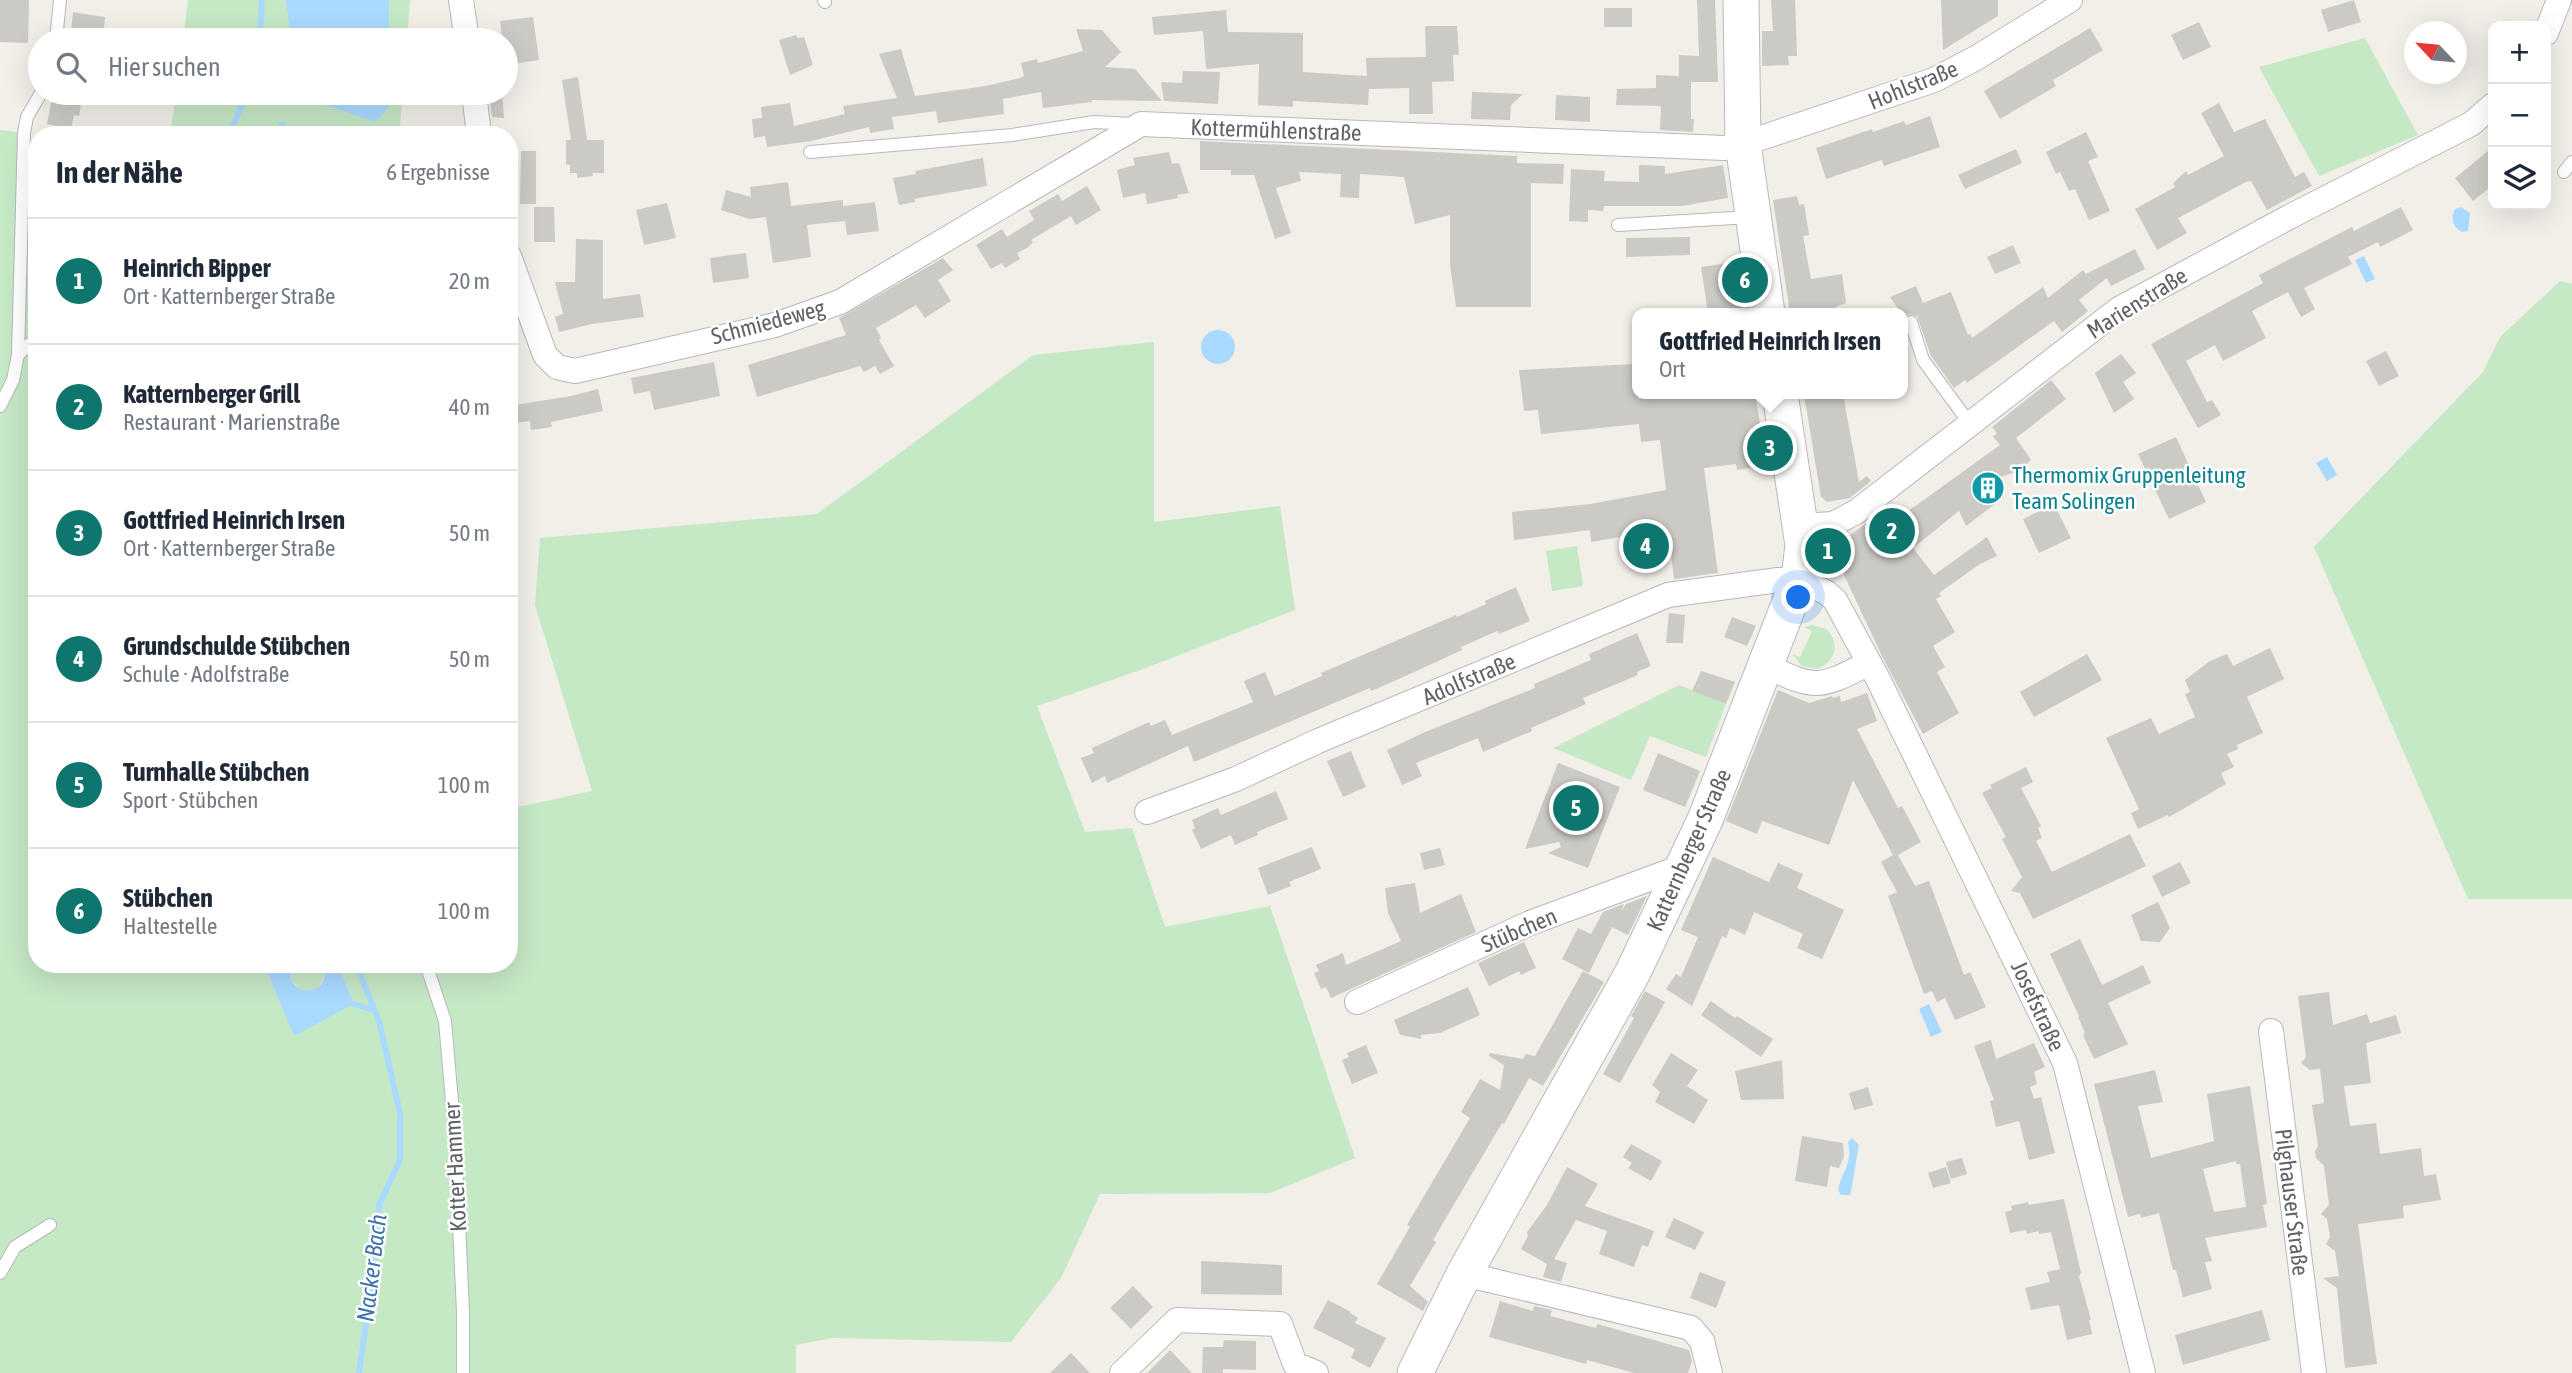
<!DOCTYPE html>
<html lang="de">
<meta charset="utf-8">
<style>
body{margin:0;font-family:"Asap Condensed",sans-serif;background:#f6f6f7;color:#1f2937}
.controls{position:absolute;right:21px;top:21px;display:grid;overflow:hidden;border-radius:14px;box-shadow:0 7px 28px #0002}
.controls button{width:63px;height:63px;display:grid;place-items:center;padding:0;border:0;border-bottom:2px solid #e0e1e3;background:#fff;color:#1f2937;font:35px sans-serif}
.compass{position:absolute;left:2404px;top:21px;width:63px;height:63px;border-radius:50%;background:#fff;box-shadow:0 7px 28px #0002;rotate:296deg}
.you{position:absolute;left:1799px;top:598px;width:24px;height:24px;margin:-18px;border:5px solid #fff;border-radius:50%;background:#1a73e8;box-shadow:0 0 0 10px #1a73e833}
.badge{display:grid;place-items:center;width:46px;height:46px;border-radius:50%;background:#0f766e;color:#fff;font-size:23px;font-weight:700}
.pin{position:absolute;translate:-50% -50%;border:4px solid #fff;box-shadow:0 2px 7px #0006}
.popup{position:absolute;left:1632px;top:308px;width:276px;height:91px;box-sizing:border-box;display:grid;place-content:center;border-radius:14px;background:#fff;filter:drop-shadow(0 2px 5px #0005);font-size:23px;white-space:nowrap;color:#747a83}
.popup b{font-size:26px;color:#1f2937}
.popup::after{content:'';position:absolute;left:50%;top:100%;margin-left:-14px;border:14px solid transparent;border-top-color:#fff}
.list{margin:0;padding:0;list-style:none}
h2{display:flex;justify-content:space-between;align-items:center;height:91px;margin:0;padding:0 28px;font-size:30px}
h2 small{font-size:23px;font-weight:400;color:#747a83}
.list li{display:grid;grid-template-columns:46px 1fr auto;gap:21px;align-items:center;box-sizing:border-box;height:126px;padding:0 28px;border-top:2px solid #e0e1e3}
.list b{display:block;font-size:26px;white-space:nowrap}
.list p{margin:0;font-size:23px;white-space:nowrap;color:#747a83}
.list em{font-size:23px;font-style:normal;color:#747a83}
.icon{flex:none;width:38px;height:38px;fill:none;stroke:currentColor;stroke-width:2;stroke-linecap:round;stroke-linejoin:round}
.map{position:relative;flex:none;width:2572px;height:1373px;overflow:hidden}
.search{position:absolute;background:#fff;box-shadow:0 7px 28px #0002;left:28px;top:28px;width:490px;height:77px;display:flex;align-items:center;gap:18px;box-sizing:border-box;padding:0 24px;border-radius:38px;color:#747a83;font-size:26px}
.panel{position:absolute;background:#fff;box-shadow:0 7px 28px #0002;left:28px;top:126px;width:490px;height:847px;border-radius:28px}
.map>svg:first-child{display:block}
</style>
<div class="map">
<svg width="2572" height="1373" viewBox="0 0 2572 1373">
<rect width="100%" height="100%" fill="#f1efe8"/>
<path fill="#c5e8c5" d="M188,0H410L407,40H183Z
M2365,38L2418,135L2319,176L2259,67Z
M176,93H403L399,135H170Z
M0,130L24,133L23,232H37V964H264L294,1035L354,1004L338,964H509V809L592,791L535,605L540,538L817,514L1033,355L1154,342V522L1280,506L1295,610L1146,668L1037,706L1085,832L1132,828L1165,927L1270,906L1355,1158L1270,1193L1100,1194L1061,1278L1011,1342L832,1338L796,1345V1373H0Z
M2560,281L2572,284V899H2468L2314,547L2483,372L2500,337Z
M1577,546L1583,586L1552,591L1546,551Z
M1812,625L1826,629C1841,643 1836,662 1817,669L1802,666L1792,654L1800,657L1812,631L1804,627Z
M1679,685L1726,704L1706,757L1650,736L1631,780L1553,748Z
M295,964H320C333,988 302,1003 291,978Z"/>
<path fill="#aadaff" d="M286,0H389V40H291Z
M303,93H388V108L375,122L305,98Z
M2461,207L2470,213L2468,231L2462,232C2453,228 2450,218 2455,209Z
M2364,256L2375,279L2366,283L2355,260Z
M1201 347a17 17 0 1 1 34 0a17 17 0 1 1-34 0Z
M2327,457L2337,475L2327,481L2316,463Z
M264,964H295C275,999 340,999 320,964H338L354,1004L294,1036Z
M1929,1004L1942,1032L1931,1037L1919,1009Z
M1852,1138L1859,1145L1851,1191V1195H1841L1838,1190C1842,1170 1853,1165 1848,1142Z"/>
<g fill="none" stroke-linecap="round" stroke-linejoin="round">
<path stroke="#aadaff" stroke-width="6" d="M260,40L262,0
M282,124V135
M229,135L247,93
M356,964L379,1021L400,1113V1160L379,1205L376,1252L359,1373
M354,1004L374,1010"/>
</g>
<path fill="#cccac5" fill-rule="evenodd" d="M0,0H29L28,43L0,42Z
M1697,0H1715L1718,82H1691V119H1694L1693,132L1660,130L1661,106L1616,105L1617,89L1656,88V75L1679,76V55L1699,56Z
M1771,0H1795L1797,56H1788L1789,65L1762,66V31H1773Z
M1941,0H1998V16L1943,50Z
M2354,0L2361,22L2328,32L2321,10Z
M1604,8H1632V27H1604Z
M1226,10L1228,32L1303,33V72L1350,75L1367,76L1366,58L1426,57L1425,26H1457L1459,55H1453L1454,81L1432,82L1433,114H1409V88L1369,89L1368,105L1293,101V107L1258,105L1259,64L1206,69L1203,31L1154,35L1152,17Z
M73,12L105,17L103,40H70Z
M533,17L539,60L506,65V40H502L500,21Z
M2199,22L2211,47L2183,60L2171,35Z
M2090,28L2103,50L2053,80L2056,86L2000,119L1984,91Z
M1076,29L1102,30L1121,52L1105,67L1135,69L1162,101L1092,100V102L1043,108L1041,92L1003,99L1004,114L938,123L936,111L892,117L894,129L870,133L869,127L811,141L767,147L765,136L754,138L752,119L762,118L761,107L790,103L794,126L845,114L843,106L897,98L879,54L901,49L915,96L986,86L1020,78L1024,76L1021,63L1037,59L1038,63L1083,51Z
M796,35L798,38L804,37L813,65L790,75L779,40Z
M1183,71L1220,72L1218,104L1164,101L1161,82L1182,83Z
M578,77L587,140H604V173H592L593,176L577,178V173H570V165H566V140H571L562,80Z
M1472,92L1523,94L1511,105L1510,120L1471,119Z
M53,93H83L79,116L74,115L71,129L47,124Z
M489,93H502L504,118L492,117Z
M1556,95L1590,97V122L1555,120Z
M2219,103L2234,132L2265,119L2295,177L2304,172L2312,186L2267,210L2251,181L2246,182L2178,218L2187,233L2157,250L2135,209L2175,187L2173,183L2186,171L2188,175L2224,156L2201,113Z
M1930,116L1940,147L1884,166L1882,160L1826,179L1816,148L1872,129L1873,132L1904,121L1906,125Z
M2086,132L2098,157L2088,161L2110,211L2089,220L2075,189L2069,191L2060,172L2056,174L2046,152Z
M1200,141L1517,156V163L1564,164L1563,184L1531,183V307H1456L1450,265V215L1415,224L1404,177L1360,174L1359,198L1340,197L1341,174L1299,172L1301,181L1276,188L1291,233L1275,239L1254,175H1231V170H1200Z
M2493,147V185L2473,201L2455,178Z
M2016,149L2022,163L1965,189L1958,175Z
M521,151H536V204H520Z
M1169,152L1172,164L1179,163L1189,193L1177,195L1178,198L1147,204L1145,193L1123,198L1117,170L1135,165L1133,158Z
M983,158L987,186L914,199L915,202L899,205L893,178L916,174L915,171Z
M1639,165L1665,166V174L1723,165L1728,198L1682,206H1604L1603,211L1588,210V222L1569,221L1571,169L1605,171L1604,181L1639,182Z
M788,182L791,206L843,200V206L875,202L879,231L847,235L845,221L807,225L811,257L773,263L766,217L750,219L721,210L726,190L751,197L750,187Z
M1087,186L1101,210L1076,225L1071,216L1031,240L1033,242L1027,248L1017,253L1020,259L1005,268L1002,263L991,269L976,245L1002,229L1007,237L1034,220L1029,211L1058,194L1062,201Z
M1797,196L1799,205L1804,204L1809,235L1803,236L1811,279L1842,274L1846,303L1821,313H1790L1773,200Z
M667,203L676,238L644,245L636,210Z
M534,207H554L555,242H534Z
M2401,207L2413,230L2380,247L2378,242L2348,257L2352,264L2304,288L2315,309L2301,317L2288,292L2252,311L2266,338L2223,361L2215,345L2186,361L2207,402L2212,400L2221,415L2198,428L2151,344L2263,283L2259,275L2352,227L2354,231Z
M1690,237V255L1626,257V238Z
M576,239L603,240V299L640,294L644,317L592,324L559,332L555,317L563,314L555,282H575Z
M2013,245L2021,263L1995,274L1987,257Z
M2135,249L2145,269L2111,286L2107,278L2079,300L2088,311L2062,332L2054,321L1967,383L1965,380L1954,388L1931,356L1917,316L1909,314L1904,317L1890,297L1916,286L1923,303L1951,292L1968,335L1970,334L1972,338L2043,287L2048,298L2083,270L2086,274Z
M746,253L749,278L713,283L710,258Z
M943,258L953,270L938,280L951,301L925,318L916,305L876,328L881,338L879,340L894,366L880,374L875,366L864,372L860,366L757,397L748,365L846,335L839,318Z
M1735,262L1743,313H1708L1701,267Z
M2386,351L2399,376L2379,386L2366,361Z
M2121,354L2136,373L2123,382L2134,399L2114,413L2095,373Z
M714,362L720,396L654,410L650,391L634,394L631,378Z
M1634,364L1638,399L1683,394H1755L1767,465L1737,470L1736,464L1704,468L1718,573L1674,579L1671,554L1643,559L1638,534L1591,542L1590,530L1514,540L1512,512L1590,504L1666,490L1660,440L1641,442L1639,424L1541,434L1538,410L1524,411L1519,370Z
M2051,380L2066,399L2016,438L2031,460L2019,471L1994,479L2003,498L1966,526L1959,511L1913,548L1934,575L1987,537L1997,556L1980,564L1939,593L1941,596L1936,599L1955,632L1933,646L1945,667L1937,672L1959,713L1923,734L1882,656L1835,556L1836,546L1890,505L1900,517L2000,445L1993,436L1997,433L1992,427Z
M598,389L603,411L551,422L552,427L531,430L530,421L509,424V406L571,396Z
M1804,394H1843L1859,482L1867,476L1871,481L1850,498L1827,502L1821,497Z
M2176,437L2206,502L2169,519L2138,454Z
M2054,504L2071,538L2039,553L2023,519Z
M1516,587L1530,621L1499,634L1497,631L1461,647L1462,650L1399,679L1371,691L1370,688L1194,762L1188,746L1107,783L1105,776L1092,783L1081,758L1094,753L1092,748L1149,722L1151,726L1165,720L1172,735L1253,702L1244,681L1265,672L1275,696L1322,676L1321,673L1358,657L1456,615L1457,617L1486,604L1485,601Z
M1669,613L1685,615L1683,643H1666Z
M1732,617L1756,626L1747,646L1724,637Z
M1637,633L1651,666L1637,672L1638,675L1583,698L1586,704L1531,728L1532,731L1483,752L1478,738L1416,763L1422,776L1402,785L1387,750L1425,732L1535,688L1534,684L1591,660L1589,654Z
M2270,648L2284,679L2247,697L2263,733L2237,745L2238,749L2227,754L2234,767L2221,773L2226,784L2169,817L2168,815L2138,829L2131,813L2139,809L2106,738L2151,718L2159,734L2195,717L2185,694L2190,692L2185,680L2210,661L2227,654L2233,666Z
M2087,654L2102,680L2034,717L2020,692Z
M1701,671L1735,682L1726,704L1692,691Z
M1778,690L1809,703L1832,696L1833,698L1840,696L1841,702L1867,693L1877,721L1857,729L1898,808L1902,806L1921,842L1898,855L1915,886L1929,881L1964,975L1970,972L1986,1007L1955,1020L1945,998L1937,1002L1932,991L1924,994L1888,896L1897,892L1881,862L1893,855L1853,780L1829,845L1762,821L1757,834L1726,821Z
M1351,751L1366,787L1343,797L1327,761Z
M1658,753L1700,771L1685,807L1643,790Z
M1558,763L1620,787L1588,868L1548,853L1561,847L1559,842L1525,849Z
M2026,767L2033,782L2021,788L2041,826L2038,828L2042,838L2036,841L2052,872L2130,834L2146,866L2033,919L2020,893L2011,891L2022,877L2002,839L2006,837L1982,793L1992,788L1990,785Z
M1276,791L1288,819L1257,832L1258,835L1235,845L1231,835L1201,849L1192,830L1195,828L1192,820L1218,808L1221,815Z
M1312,847L1321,869L1289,882L1291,886L1268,895L1258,868Z
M1440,848L1445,865L1424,870L1420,853Z
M1713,857L1769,882L1778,863L1803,874L1797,888L1844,910L1822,959L1797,948L1803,934L1754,912L1745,935L1730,928L1726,938L1722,936L1692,1006L1666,989L1676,974L1681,977L1698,937L1681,930Z
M2180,862L2191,883L2162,897L2152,876Z
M1415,883L1420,913L1461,894L1476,932L1331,998L1326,987L1321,989L1314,973L1319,971L1316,965L1343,953L1346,965L1401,941L1388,913L1385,888Z
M1647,896L1628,935L1612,927L1589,973L1562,959L1578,928L1591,934L1603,912L1624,904L1621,912L1626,904Z
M2158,902L2170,928L2160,942L2141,941L2131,915Z
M2080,939L2102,985L2143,965L2151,983L2108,1003L2128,1044L2094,1059L2083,1035L2085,1033L2078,1017L2079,1016L2050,954Z
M1524,942L1536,968L1521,975L1519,971L1489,986L1478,963Z
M1583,971L1604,982L1543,1086L1529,1078L1504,1124L1502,1123L1433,1240L1436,1242L1410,1286L1428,1302L1423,1311L1377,1284L1410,1227L1407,1225L1470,1118L1461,1112L1480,1079L1500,1090L1504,1065L1489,1056L1490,1053L1523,1059L1526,1054L1535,1056Z
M1468,987L1480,1015L1440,1033L1420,1035L1422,1039L1400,1035L1394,1020Z
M1645,991L1665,1002L1620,1083L1603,1074L1634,1018L1631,1016Z
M2329,992L2333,1025L2367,1014L2370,1023L2396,1015L2401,1033L2366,1043L2371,1083L2344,1086L2350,1126L2376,1123L2380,1154L2421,1148L2424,1176L2436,1174L2441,1200L2403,1206L2404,1218L2358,1224L2377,1364L2345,1368L2337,1288L2323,1278L2339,1276L2335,1251L2326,1244L2330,1237L2327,1219L2321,1214L2329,1205L2324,1166L2316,1158L2315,1151L2318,1146L2312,1105L2324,1103L2320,1069L2310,1070L2301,1063L2306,1057L2298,996Z
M1711,1001L1735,1018L1737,1016L1773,1039L1761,1057L1701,1015Z
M1991,1040L1996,1059L2034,1043L2045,1067L2034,1072L2037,1084L2030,1087L2034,1099L2041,1097L2055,1153L2029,1160L2019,1121L1996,1127L1990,1101L1994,1100L1974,1046Z
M1366,1045L1378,1073L1352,1084L1342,1060L1349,1057L1347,1053Z
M1671,1053L1698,1070L1687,1086L1708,1100L1694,1124L1655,1102L1660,1092L1652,1085Z
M1782,1060L1784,1099L1741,1100L1735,1071Z
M2155,1070L2163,1102L2138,1106L2151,1158L2214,1141L2207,1094L2250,1086L2267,1204L2263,1205L2267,1227L2205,1238L2212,1261L2205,1262L2212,1289L2183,1297L2176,1270H2173L2159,1213L2141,1218L2140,1214L2128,1217L2094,1084ZM2236,1161V1164H2240L2246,1207L2214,1212L2203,1169Z
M1868,1087L1873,1105L1854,1110L1849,1093Z
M1802,1136L1843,1143L1844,1156L1839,1168L1830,1166L1827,1187L1795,1181Z
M1631,1144L1662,1161L1651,1181L1628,1168L1632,1163L1623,1157Z
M1962,1158L1967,1174L1951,1179L1946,1162Z
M1567,1167L1598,1184L1585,1206L1654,1231L1648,1247L1642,1245L1634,1267L1599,1254L1607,1231L1576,1220L1554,1259L1567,1263L1561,1282L1543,1277L1547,1264L1521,1249L1528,1236L1527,1232L1547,1205Z
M1946,1167L1951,1183L1933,1188L1928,1173Z
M2064,1199L2081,1273L2079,1276L2091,1320H2089L2092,1334L2067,1340L2059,1305L2031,1310L2025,1288L2050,1282L2047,1272L2060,1269L2051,1232L2039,1234L2038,1231L2027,1234L2026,1230L2010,1233L2005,1212L2012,1210L2011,1206L2028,1202L2029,1205Z
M1674,1218L1704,1232L1695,1250L1665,1237Z
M1201,1261L1282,1265V1295L1201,1294Z
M1700,1272L1726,1282L1716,1308L1690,1298Z
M1133,1286L1153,1307L1131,1329L1110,1308Z
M1328,1300L1351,1312L1350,1313L1358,1318L1355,1323L1386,1338L1370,1368L1351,1358L1355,1349L1313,1328Z
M1500,1301L1533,1311L1534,1306L1552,1310L1550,1316L1596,1328L1597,1324L1689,1350L1692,1361L1688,1373H1634L1587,1360L1586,1364L1489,1337Z
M2262,1310L2270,1340L2183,1365L2175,1335Z
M1224,1340L1256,1341V1370L1223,1369V1373H1202L1203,1347H1223Z
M1170,1350L1192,1373H1147Z
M1071,1353L1090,1373H1050Z"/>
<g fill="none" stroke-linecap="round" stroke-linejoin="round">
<defs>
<path id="lane" d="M824,0L825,2
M56,40L60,0
M810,152L1012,135L1094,122L1133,124
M2564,172L2572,162
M1618,225L1750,217
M1911,322L1923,360L1970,424
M18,355L37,337
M0,406L13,380L18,355L24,133L27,117L41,93
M426,964L445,1021L455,1136L463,1312V1373
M0,1273L15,1247L50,1225"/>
<path id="street" d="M461,0L467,40
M2546,33L2559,0
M474,93L479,135
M509,256L545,355L557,367L575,371L775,325L840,302L1141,124L1724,148L1743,144L1934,80L1976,58L2070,0
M1801,526L1833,524L1856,512L2119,309L2289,217L2471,124L2493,105
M1766,666C1817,690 1820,688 1869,663
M1147,812L1236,779L1318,741L1668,595L1778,580L1799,579L1827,593L1835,600L1878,679L2065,1063L2143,1373
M1357,1002L1530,923L1684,866
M2271,1031L2314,1373
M1464,1274L1691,1328L1702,1341L1710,1373
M1122,1373L1177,1320L1280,1324L1295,1364L1316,1373"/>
<path id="secondary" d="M1741,0L1743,144L1767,313
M1415,1373L1464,1274L1633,972L1705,820L1799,579L1803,545L1780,394"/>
</defs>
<use href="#lane" stroke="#b5b8bc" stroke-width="14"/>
<use href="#street" stroke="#b5b8bc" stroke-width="26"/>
<use href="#secondary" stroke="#b6babf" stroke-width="37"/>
<use href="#lane" stroke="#fff" stroke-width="12"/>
<use href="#street" stroke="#fff" stroke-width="24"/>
<use href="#secondary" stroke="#fff" stroke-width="35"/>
</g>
<defs>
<symbol id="building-disc" viewBox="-11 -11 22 22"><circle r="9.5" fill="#0f9aa8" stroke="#fff"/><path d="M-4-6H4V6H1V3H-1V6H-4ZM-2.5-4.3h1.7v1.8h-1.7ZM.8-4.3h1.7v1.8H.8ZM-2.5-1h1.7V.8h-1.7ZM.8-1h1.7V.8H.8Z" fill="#fff"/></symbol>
</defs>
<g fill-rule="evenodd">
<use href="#building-disc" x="1969" y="469" width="38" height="38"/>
</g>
<g text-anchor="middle" stroke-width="5" stroke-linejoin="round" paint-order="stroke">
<g font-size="23" fill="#5f6368" stroke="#fff">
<text transform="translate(1913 85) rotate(-22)" y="8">Hohlstraße</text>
<text transform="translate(1276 130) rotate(2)" y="8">Kottermühlenstraße</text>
<text transform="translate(2137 303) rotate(-32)" y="8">Marienstraße</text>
<text transform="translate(768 322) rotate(-15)" y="8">Schmiedeweg</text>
<text transform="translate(1469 679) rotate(-23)" y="8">Adolfstraße</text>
<text transform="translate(1689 850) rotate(-66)" y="8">Katternberger Straße</text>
<text transform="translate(1519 930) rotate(-23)" y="8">Stübchen</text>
<text transform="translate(2038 1006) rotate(65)" y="8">Josefstraße</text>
<text transform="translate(455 1167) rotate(-93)" y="8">Kotter Hammer</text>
<text transform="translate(2292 1202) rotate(83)" y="8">Pilghauser Straße</text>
</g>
<g font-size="23" fill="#0d838f" stroke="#fff" text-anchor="start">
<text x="2012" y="483">Thermomix Gruppenleitung<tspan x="2012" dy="26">Team Solingen</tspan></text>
</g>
<g font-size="24" font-style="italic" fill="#4174aa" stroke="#fff">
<text transform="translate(372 1268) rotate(-83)" y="8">Nacker Bach</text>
</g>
</g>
</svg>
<div class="controls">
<button>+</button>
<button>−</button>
<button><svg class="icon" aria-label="layers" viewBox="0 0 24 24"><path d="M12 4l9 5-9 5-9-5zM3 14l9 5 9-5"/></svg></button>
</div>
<svg class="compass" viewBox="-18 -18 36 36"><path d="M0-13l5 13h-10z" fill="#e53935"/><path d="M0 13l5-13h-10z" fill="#747a83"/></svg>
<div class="you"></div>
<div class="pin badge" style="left:1828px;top:551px">1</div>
<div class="pin badge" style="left:1892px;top:531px">2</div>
<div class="pin badge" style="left:1770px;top:448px">3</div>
<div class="popup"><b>Gottfried Heinrich Irsen</b>Ort</div>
<div class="pin badge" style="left:1646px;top:546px">4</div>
<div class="pin badge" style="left:1576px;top:808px">5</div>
<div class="pin badge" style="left:1745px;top:280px">6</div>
<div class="search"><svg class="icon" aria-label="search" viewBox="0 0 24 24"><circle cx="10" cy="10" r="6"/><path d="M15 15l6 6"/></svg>Hier suchen</div>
<section class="panel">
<h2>In der Nähe<small>6 Ergebnisse</small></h2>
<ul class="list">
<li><span class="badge">1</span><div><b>Heinrich Bipper</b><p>Ort · Katternberger Straße</p></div><em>20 m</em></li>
<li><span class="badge">2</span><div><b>Katternberger Grill</b><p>Restaurant · Marienstraße</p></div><em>40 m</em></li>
<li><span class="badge">3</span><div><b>Gottfried Heinrich Irsen</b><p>Ort · Katternberger Straße</p></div><em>50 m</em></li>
<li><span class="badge">4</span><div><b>Grundschulde Stübchen</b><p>Schule · Adolfstraße</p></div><em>50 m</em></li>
<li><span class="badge">5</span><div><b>Turnhalle Stübchen</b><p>Sport · Stübchen</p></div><em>100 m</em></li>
<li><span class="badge">6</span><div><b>Stübchen</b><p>Haltestelle</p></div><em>100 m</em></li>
</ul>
</section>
</div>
